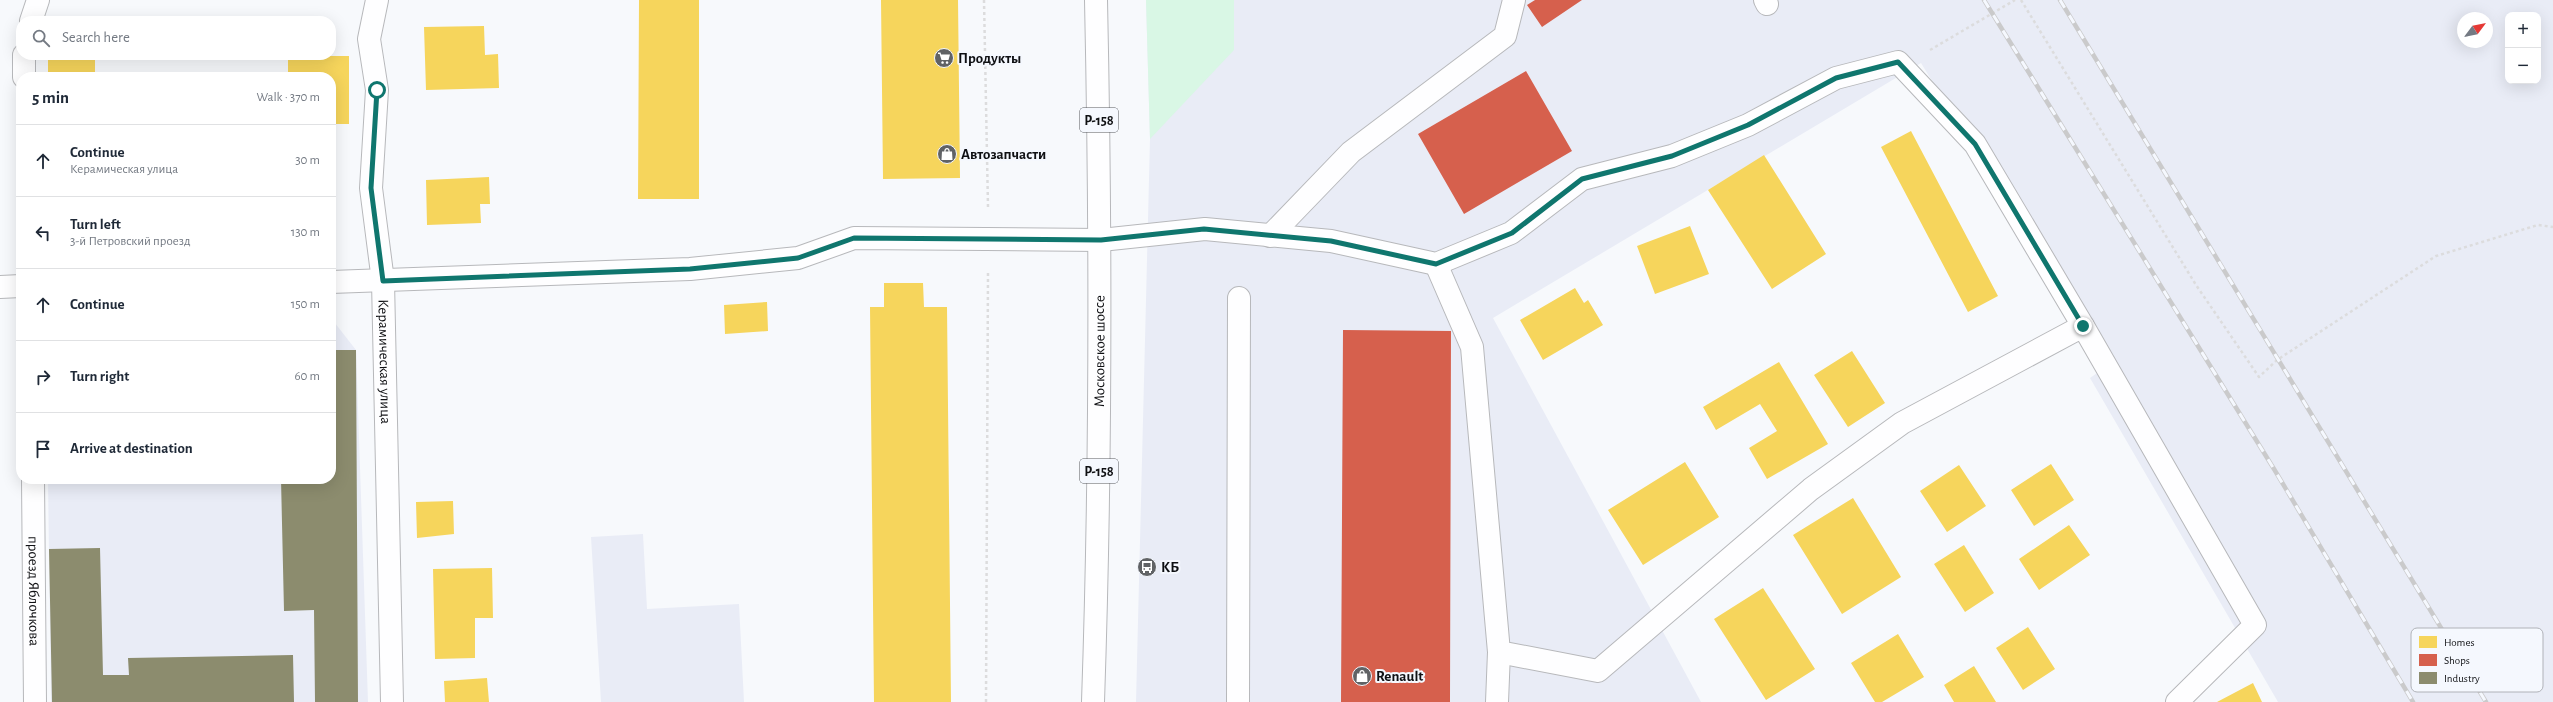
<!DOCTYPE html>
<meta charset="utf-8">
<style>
body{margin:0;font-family:"Alegreya Sans",sans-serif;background:#f2f2f3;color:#1f2937}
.controls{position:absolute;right:12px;top:12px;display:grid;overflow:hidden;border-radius:8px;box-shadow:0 4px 16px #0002}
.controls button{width:36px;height:36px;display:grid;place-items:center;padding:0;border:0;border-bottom:1px solid #e0e1e3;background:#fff;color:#1f2937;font:20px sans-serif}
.compass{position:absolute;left:2457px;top:12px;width:36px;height:36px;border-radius:50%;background:#fff;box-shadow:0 4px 16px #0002;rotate:58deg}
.stop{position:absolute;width:12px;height:12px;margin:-9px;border:3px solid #0f766e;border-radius:50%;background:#fff}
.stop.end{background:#0f766e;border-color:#fff;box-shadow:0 1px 4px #0008}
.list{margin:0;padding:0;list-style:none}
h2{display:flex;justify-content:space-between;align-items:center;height:52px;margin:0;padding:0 16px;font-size:17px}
h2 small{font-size:13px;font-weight:400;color:#747a83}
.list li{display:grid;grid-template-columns:26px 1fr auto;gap:12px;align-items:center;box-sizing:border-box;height:72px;padding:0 16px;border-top:1px solid #e0e1e3}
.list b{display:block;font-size:15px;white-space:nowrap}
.list p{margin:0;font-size:13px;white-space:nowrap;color:#747a83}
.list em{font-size:13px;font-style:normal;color:#747a83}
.icon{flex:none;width:22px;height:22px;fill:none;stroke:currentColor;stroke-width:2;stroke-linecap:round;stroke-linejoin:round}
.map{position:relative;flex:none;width:2553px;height:702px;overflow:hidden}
.search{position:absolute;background:#fff;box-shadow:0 4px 16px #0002;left:16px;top:16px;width:320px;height:44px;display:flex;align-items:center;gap:10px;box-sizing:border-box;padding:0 14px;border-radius:16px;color:#747a83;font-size:15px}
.panel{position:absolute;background:#fff;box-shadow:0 4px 16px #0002;left:16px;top:72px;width:320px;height:412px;border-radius:16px}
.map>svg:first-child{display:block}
</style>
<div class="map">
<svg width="2553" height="702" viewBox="0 0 2553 702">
<rect width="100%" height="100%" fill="#f7f9fc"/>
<path fill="#e9ecf6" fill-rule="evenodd" d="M1146,0H2553V702H2278L2090,378L2107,366L1921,63L1493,318L1701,702H1136L1150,139ZM2508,15H2538V81H2508ZM2463,18H2487V42H2463Z
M331,318L356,350L368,702H51L48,479H331Z
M643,534L647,609L739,604L744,702H601L591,537Z"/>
<path fill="#d9f7e5" d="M1146,0H1234V50L1150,139Z"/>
<path fill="#f6d55c" d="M639,0H699V199H638Z
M881,0H958L960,178L883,179Z
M484,26L485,55L498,54L499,88L426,90L424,27Z
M48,55H95V76H48Z
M288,56H349V124H331V77H237V75H288Z
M1911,131L1998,296L1968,312L1881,147Z
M1764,155L1826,254L1772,289L1708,190Z
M489,177L490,204H480L481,223L427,225L426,180Z
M1690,226L1709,274L1655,294L1637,246Z
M884,283H923L924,307H947L951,702H874L870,307H884Z
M1575,288L1584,303L1588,300L1603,325L1543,360L1520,320Z
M767,302L768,331L725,334L724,305Z
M1852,351L1885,403L1848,427L1814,375Z
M1779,362L1828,444L1767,479L1749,448L1777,431L1760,404L1716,430L1703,407Z
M1685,462L1719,517L1643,565L1608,510Z
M2051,464L2074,500L2034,526L2011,490Z
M1959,465L1986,506L1947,532L1920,491Z
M1853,498L1901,577L1842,614L1793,535Z
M453,501L454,534L417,538L416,502Z
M2069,525L2090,555L2039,590L2019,559Z
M1964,545L1994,593L1965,612L1934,564Z
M492,568L493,618H475V658L435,659L433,569Z
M1763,588L1815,669L1766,700L1714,619Z
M2028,627L2055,669L2023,690L1996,648Z
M1898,634L1924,677L1882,702H1875L1851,663Z
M1974,666L1996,702H1954L1944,685Z
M487,678L489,702H445L444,681Z
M2253,683L2262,702H2217Z"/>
<path fill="#d6604d" d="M1535,0H1582L1542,27L1527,5Z
M1526,71L1572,151L1464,214L1418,134Z
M1343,330L1451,331L1450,702H1341Z"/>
<path fill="#8c8c6e" d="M331,350H356L358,702H315L314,610L284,611L281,479H331Z
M100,548L103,675H129L128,658L293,655L294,702H52L49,549Z"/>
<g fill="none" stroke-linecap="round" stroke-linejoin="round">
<defs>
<g id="minor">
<path id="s1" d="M377,0L369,39L377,90L371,188L383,281L392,702"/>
<path d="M1765,0L1767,4"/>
<path d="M31,21L38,0"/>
<path d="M24,55V77"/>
<path d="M1270,236L1351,152L1505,36L1514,0"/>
<path d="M1436,264L1472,347L1499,652L1598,671L1811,489L1902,423L2083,326L2255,625L2177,702"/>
<path d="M331,282L690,269L798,258L854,238L1101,240L1205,229L1331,241L1436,264L1511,233L1582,179L1672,156L1748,125L1836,78L1898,62L1975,144L2083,326"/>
<path d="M0,287L21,286"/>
<path id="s2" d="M33,479L35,702"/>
<path d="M1238,702L1239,298"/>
<path d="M1497,702L1499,652"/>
</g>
<g id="major">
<path id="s3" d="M1093,702C1101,468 1101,234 1096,0"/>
</g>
</defs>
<use href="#minor" stroke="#b7b8bb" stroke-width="24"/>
<use href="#major" stroke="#b7b8bb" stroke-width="24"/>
<path stroke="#dcdcdd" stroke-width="2.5" stroke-dasharray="3 3" stroke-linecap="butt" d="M984,0L988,207
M2021,0L2196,285L2259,377L2277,360L2436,256L2538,225L2553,227
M1930,50L2015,0
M986,702L988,270"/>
<use href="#minor" stroke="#fefeff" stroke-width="22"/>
<use href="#major" stroke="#fefeff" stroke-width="22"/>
<defs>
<path id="rail" d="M1984,0L2274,469L2413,702
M2060,0L2486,702"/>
</defs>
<use href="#rail" stroke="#cacacb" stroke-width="4.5"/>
<use href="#rail" stroke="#f5f8fe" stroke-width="3" stroke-dasharray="9" stroke-linecap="butt"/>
</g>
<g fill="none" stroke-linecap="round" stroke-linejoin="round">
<path stroke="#0f766e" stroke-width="5" d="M377,90L371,188L383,281L690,269L798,258L854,238L1101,240L1204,229L1331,241L1436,264L1512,233L1582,179L1672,156L1748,125L1836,78L1898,62L1975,144L2083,326"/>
</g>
<defs>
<symbol id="supermarket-disc" viewBox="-11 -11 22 22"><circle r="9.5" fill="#606265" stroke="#f5f8fe"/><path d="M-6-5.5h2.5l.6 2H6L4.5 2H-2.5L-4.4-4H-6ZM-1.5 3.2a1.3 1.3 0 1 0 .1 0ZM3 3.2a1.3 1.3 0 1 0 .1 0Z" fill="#fff"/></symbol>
<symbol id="shop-disc" viewBox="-11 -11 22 22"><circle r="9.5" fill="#606265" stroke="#f5f8fe"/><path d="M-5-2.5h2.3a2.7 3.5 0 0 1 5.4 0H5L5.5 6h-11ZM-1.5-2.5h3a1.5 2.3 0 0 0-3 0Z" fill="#fff"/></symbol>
<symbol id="bus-disc" viewBox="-11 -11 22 22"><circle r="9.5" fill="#606265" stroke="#f5f8fe"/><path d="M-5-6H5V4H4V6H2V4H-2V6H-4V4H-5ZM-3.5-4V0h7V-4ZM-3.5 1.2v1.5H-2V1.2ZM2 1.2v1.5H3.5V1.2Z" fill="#fff"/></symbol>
</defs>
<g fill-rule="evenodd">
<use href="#supermarket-disc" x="933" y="47" width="22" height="22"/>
<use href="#shop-disc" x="936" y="143" width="22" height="22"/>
<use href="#bus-disc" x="1136" y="556" width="22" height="22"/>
<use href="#shop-disc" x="1351" y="665" width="22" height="22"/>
</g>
<g text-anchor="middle" stroke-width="4" stroke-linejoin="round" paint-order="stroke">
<g fill="#f5f8fe" stroke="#54565a" stroke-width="1">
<rect x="1080" y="108" width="38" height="24" rx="3"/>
<rect x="1080" y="459" width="38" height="24" rx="3"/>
</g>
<g font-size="14" font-weight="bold" fill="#0f1013">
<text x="1099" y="125">Р-158</text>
<text x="1099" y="476">Р-158</text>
</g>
<g font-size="15" font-weight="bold" fill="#0f1013" stroke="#f5f8fe" text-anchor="start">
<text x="958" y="63">Продукты</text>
<text x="961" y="159">Автозапчасти</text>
<text x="1161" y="572">КБ</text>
<text x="1376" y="681">Renault</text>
</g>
<g font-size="15" fill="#0f1013" stroke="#f5f8fe">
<text dy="5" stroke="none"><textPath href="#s3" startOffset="351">Московское шоссе</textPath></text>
<text dy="5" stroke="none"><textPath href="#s1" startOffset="364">Керамическая улица</textPath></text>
<text dy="5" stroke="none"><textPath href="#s2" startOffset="112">проезд Яблочкова</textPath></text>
</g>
</g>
<rect x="2411" y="628" width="132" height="64" rx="6" fill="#f5f8fe" stroke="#b0b2b8" stroke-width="1"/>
<rect x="2419" y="636" width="18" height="12" fill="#f6d55c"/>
<rect x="2419" y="654" width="18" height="12" fill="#d6604d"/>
<rect x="2419" y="672" width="18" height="12" fill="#8c8c6e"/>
<g font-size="11" fill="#0f1013">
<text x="2444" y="646">Homes</text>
<text x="2444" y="664">Shops</text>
<text x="2444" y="682">Industry</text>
</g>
</svg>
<div class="controls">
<button>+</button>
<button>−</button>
</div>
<svg class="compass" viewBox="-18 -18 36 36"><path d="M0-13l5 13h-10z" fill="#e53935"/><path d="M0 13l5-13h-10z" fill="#747a83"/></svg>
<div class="stop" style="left:377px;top:90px"></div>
<div class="stop end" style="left:2083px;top:326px"></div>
<div class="search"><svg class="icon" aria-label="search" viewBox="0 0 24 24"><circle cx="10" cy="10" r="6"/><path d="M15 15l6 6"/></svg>Search here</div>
<section class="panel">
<h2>5 min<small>Walk · 370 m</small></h2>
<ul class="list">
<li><svg class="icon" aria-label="ahead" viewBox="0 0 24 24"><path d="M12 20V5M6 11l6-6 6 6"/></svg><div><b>Continue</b><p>Керамическая улица</p></div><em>30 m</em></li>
<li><svg class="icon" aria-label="left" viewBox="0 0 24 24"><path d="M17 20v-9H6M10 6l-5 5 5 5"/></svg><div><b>Turn left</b><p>3-й Петровский проезд</p></div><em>130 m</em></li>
<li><svg class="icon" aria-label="ahead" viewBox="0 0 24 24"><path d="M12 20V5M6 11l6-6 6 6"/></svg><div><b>Continue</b></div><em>150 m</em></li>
<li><svg class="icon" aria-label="right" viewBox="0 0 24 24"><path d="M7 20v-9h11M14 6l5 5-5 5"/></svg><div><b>Turn right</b></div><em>60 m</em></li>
<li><svg class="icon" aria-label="arrive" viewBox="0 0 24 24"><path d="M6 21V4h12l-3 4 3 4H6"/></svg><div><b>Arrive at destination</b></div></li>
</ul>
</section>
</div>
